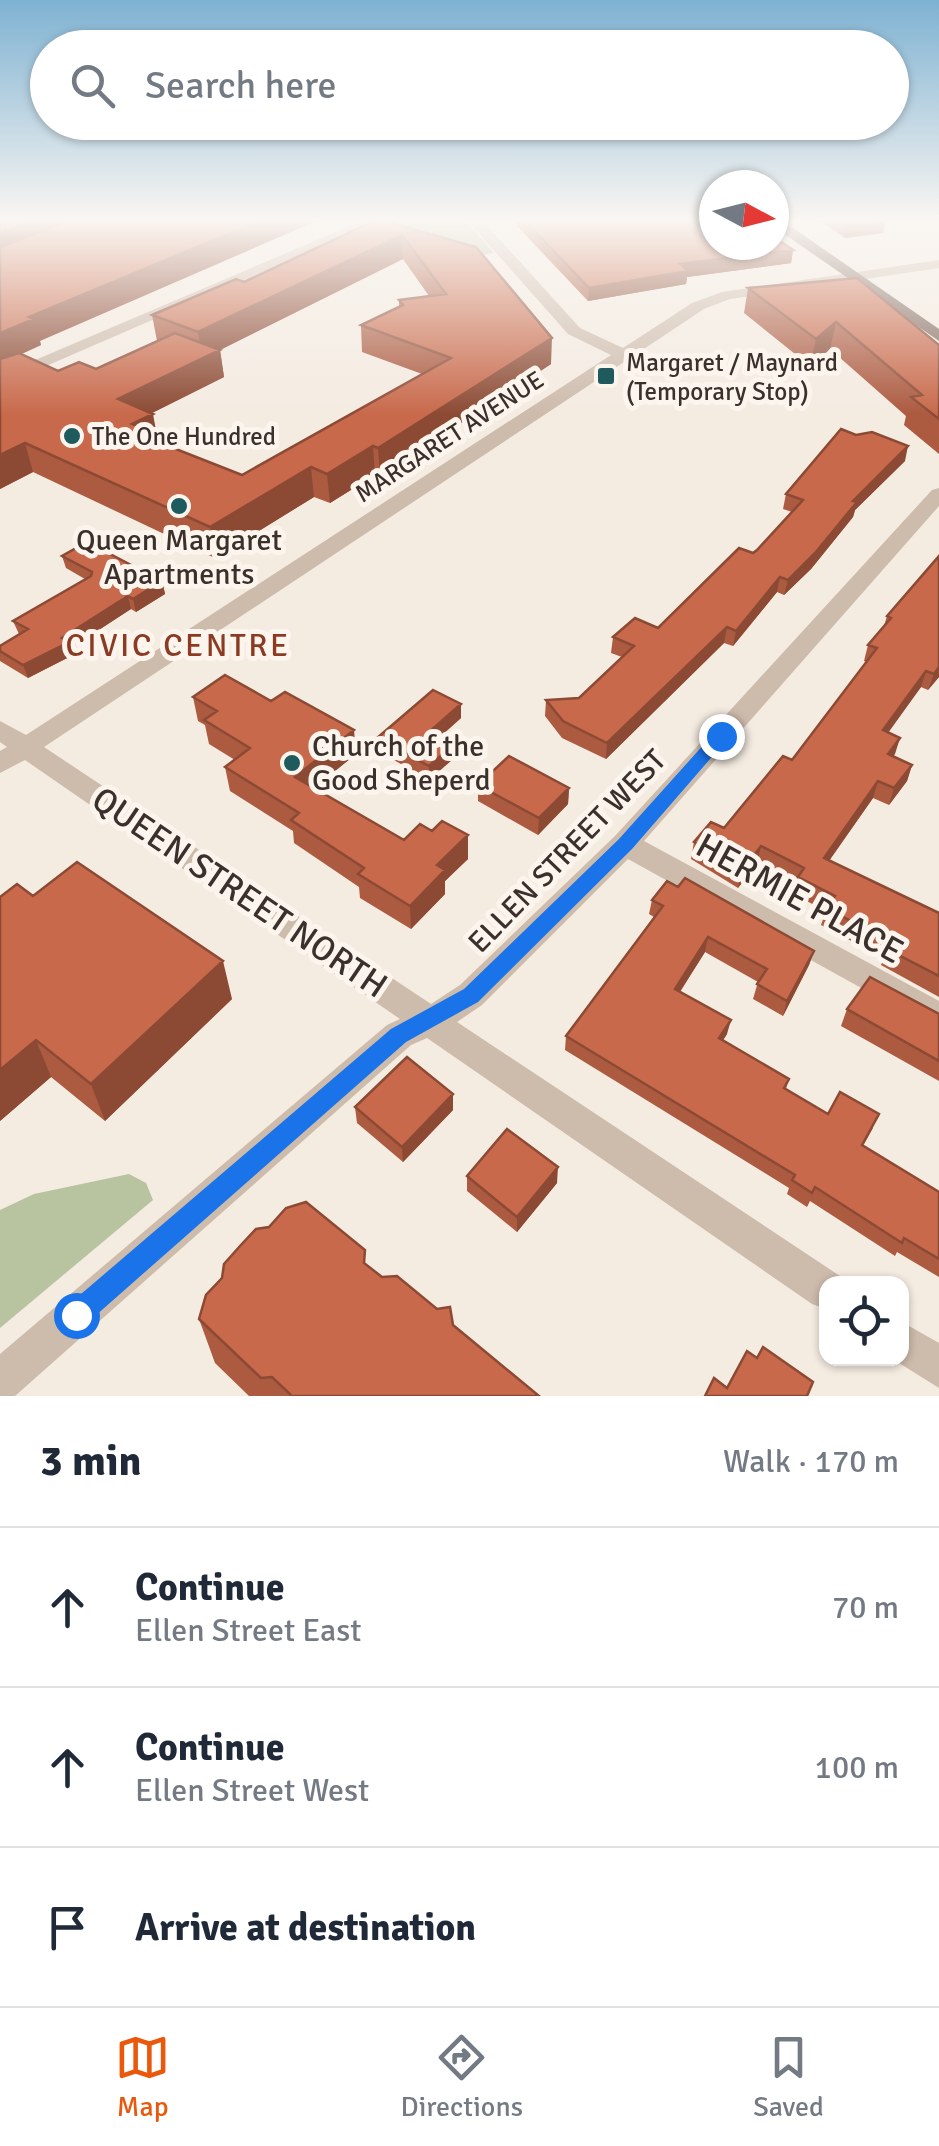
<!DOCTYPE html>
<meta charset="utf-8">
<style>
body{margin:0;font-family:Signika,sans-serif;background:#f6f6f7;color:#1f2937}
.controls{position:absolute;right:30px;bottom:30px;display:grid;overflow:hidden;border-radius:20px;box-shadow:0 2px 8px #0004}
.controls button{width:90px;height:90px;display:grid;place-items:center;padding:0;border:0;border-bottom:2px solid #e0e1e3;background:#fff;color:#1f2937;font:50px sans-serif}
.compass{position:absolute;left:699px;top:170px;width:90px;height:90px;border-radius:50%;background:#fff;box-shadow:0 2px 8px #0004;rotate:97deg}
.stop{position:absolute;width:30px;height:30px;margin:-22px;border:8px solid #1a73e8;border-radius:50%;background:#fff}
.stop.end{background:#1a73e8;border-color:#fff;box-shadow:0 2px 10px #0008}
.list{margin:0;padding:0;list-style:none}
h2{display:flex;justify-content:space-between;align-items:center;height:130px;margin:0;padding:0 40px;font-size:42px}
h2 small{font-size:32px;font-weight:400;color:#747a83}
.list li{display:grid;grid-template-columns:65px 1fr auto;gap:30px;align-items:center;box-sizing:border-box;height:160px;padding:0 40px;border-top:2px solid #e0e1e3}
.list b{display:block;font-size:38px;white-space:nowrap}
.list p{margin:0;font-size:32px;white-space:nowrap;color:#747a83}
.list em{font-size:32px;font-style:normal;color:#747a83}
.icon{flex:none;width:55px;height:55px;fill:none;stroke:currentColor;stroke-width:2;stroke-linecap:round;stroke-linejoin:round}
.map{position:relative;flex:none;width:939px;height:1396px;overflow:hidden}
.search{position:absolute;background:#fff;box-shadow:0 2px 8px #0004;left:30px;right:30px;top:30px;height:110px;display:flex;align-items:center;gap:25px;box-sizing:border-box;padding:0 35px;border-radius:55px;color:#747a83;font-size:38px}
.sheet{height:610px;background:#fff}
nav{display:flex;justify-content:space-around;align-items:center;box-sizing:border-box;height:140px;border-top:2px solid #e0e1e3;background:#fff;font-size:28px;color:#747a83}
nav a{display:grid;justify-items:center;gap:5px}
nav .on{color:#ea580c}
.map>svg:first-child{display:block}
</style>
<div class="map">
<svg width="939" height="1396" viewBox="0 0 939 1396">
<rect width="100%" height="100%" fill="#f4ebe1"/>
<path fill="#b8c4a0" d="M389,219H464L494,253L482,255L382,222Z
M129,1174L146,1183L153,1200L0,1328V1210L34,1194Z"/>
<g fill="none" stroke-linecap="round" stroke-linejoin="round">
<path fill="#cdbbac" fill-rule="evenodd" d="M366,219H385L0,386V375Z
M466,219H481L580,328L623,348L692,303L722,292L939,260V268L730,299L704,309L44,747L431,1004L460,985L615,836L932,490L939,488V506L644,841L939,1001V1031L628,859L482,1005L457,1022L840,1276L843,1284H826V1309L812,1304L427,1038L411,1045L15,1396H0V1354L387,1025L400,1019L25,760L0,773V751L7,747L0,742V721L26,735L611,355L568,334Z
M902,1322L939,1343V1388L891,1358H902Z"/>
<path fill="#7d675c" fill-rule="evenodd" d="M774,219H780L939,329V341L774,227Z"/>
</g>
<path fill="#ac5a40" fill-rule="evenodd" d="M0,219L41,345L21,354L58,371L96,369L157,341L152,315L244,282L378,219L476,247L551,364L380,477L375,475L330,503L314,497L215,558L33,472L0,489ZM403,259L429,296L399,300V307L361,325L362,352L422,374L242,475L171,447L169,440L157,435L152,413L224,377L220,350Z
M516,219H714L793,250L791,263L687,277L686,284L588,301L517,226Z
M818,219H883L886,221L883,233L845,238Z
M748,288L939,345V454L904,425L906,416L830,349L810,366L744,313Z
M905,461L855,510L853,517L811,569L784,595L777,592L733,646L724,643L606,759L562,738L545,716L546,700L579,698L622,657L611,653L613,637L658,628L753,553L792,512L783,509L786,494Z
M62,556L162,581L165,594L136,612L131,609L71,648L73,655L28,678L0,661V646L19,634L13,621L85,579L66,568Z
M939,556V677L928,690L921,687L888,732L900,738L893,756L912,765L907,781L889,805L873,798L829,861L939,913V997L881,965L884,958L876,954L821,925L826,911L793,894L796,883L757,863L738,888L691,859L694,842L724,828L792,760L866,662L864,661L868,645L884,626L887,616Z
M193,697L356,754L314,788L404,840L468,859L445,881V894L411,929L360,898L359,887L294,843L293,831L230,791L225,767L235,760L209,744L205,725L198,721Z
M461,704V718L439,738L453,745V759L429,780L378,751L377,738Z
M478,785L569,788L568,804L538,835L478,801Z
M678,887L814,951L809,965L783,1016L753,999L758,982L705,952L680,992L727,1034L723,1040L789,1079L786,1089L828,1114L873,1128L863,1146L939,1192V1277L897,1252L895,1256L810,1201L807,1207L787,1194L789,1188L565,1050L566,1036L654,917L649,914L652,900Z
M33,896L232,999L105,1121L51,1077L0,1121Z
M847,1009L939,1014V1081L841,1026Z
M355,1107L453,1110L403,1162L357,1123Z
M467,1176L557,1183L517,1232L467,1191Z
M367,1265L382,1277L453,1325L539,1396H249L215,1363L199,1319L222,1278Z"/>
<path fill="#8c4a34" d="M37,219H106L0,259V233Z
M264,219H321L40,341L41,345L2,363L0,372V333L29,317Z
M886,221L883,233L845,238L847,226Z
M402,235L403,259L220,350L224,377L124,427L118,399L202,359L198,332Z
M793,250L791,263L687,277L686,284L588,301L589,288L680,264Z
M836,322L830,349L810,366L816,339Z
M552,338L551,364L380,477L378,448Z
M153,414L158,442L132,424Z
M25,443L33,472L0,489V455Z
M373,446L375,475L330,503L327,474Z
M908,446L905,461L855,510L853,517L811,569L784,595L788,580L853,501Z
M311,467L314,497L215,558L210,527Z
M780,577L777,592L733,646L736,631Z
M162,581L165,594L136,612L133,599Z
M128,596L131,609L71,648L73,655L28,678L23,665L62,638Z
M727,627L724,643L606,759L607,743Z
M939,667V677L928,690L934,674Z
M926,671L921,687L878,747L883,730Z
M461,704V718L429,746V732Z
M354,730L356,754L298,801L295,777Z
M900,738L895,754L883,771L888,754Z
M453,745V759L429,780V766Z
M912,765L907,781L889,805L894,788Z
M878,781L873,798L819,875L824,858Z
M569,788L568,804L538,835L539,818Z
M468,835V859L445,881V894L411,929L410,906L437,865Z
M761,846L757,863L738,888L742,871Z
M708,937L705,952L672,1004L675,989Z
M814,951L809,965L783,1016L787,1001Z
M223,961L232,999L105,1121L91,1084Z
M731,1020L727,1034L715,1053L719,1038Z
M36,1040L51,1077L0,1121V1070Z
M453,1094V1110L403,1162L402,1147Z
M558,1167L557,1183L517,1232V1217Z"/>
<path fill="#c8694b" stroke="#8c4a34" stroke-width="2.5" d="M0,219H37L0,233Z
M74,219H264L29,317L34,319L0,333V247Z
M378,219L476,247L552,338L378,448L373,446L327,474L311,467L210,527L25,443L0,455V359L19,353L58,371L79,362L96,369L175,333L220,350L118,399L153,414L132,424L169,440L163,444L242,475L451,358L361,325L403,305L399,300L446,294L402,235L198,332L152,315L236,279L244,282Z
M523,219H714V245H774V237L793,250L680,264L688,271L589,288Z
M837,219H883L886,221L847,226Z
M857,278L939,345V419L911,397L922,395L836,322L816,339L748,288Z
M841,429L856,435L872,432L908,446L853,501L857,502L815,553L788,580L780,577L736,631L727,627L607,743L563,721L546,700L579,698L634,646L613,637L635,618L658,628L739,548L753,553L757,550L803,500L786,494Z
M87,542L162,581L133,599L128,596L62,638L69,642L23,665L0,651V646L28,629L13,621L91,576L92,572L62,556Z
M939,556V667L934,674L926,671L883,730L900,738L888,754L912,765L894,788L878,781L824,858L939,913V976L887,949L891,942L882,937L826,908L835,896L798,877L804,868L761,846L742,871L694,842L711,822L724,828L783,756L792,760L877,648L868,645L891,618L887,616Z
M225,675L271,701L285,692L354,730L295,777L404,840L420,824L432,831L442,821L468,835L437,865L445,870L410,906L358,874L364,868L291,820L299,813L225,767L250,748L204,720L217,711L193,697Z
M433,690L461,704L429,732L453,745L429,766L377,738Z
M509,756L569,788L539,818L478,785Z
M77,862L223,961L91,1084L36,1040L0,1070V897L17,884L33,896Z
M685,878L814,951L787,1001L757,984L767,969L708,937L675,989L731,1020L719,1038L789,1079L784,1088L828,1114L840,1092L879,1114L862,1145L939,1192V1259L904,1238L902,1243L815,1187L812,1193L792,1180L795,1175L566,1036L663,906L652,900L667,881L678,887Z
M870,977L939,1014V1061L847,1009Z
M407,1057L453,1094L402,1147L355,1107Z
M507,1129L558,1167L517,1217L467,1176Z
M306,1202L365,1250L364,1263L382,1277L397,1276L437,1309L450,1307L453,1325L539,1396H290V1394L272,1377L261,1378L199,1319L206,1295L222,1278L224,1264L240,1246L256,1229L269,1227L286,1208Z
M763,1347L813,1382L807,1396H705L714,1378L727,1388L747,1351L757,1358Z"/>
<linearGradient id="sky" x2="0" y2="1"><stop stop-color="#7eb2d2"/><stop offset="0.53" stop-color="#faf6f2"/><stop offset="1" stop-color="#faf6f2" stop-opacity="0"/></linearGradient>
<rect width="939" height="415" fill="url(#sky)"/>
<path fill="#1a73e8" d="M715,732L730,736L632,849L478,1002L406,1042L86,1324L76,1328L67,1324L64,1315L67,1306L391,1029L464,989L619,839Z"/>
<g fill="#1f5a5e" stroke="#fbf5ee" stroke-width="4">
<rect x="596" y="366" width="20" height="20" rx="5"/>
<circle cx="72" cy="436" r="10"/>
<circle cx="179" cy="506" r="10"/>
<circle cx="292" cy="763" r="10"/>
</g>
<g text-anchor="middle" stroke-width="10" stroke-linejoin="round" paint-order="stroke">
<g font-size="25" fill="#3b302b" stroke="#fbf5ee" text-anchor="start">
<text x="626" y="371">Margaret / Maynard<tspan x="626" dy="29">(Temporary Stop)</tspan></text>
<text x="92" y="445">The One Hundred</text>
</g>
<g font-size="25" fill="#3b302b" stroke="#fbf5ee">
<text transform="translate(449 436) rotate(-33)" y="9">MARGARET AVENUE</text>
</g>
<g font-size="30" fill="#3b302b" stroke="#fbf5ee">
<text x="179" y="550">Queen Margaret<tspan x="179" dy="34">Apartments</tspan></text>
<text x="312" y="756" text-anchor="start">Church of the<tspan x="312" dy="34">Good Sheperd</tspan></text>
</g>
<g font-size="30" fill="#3b302b" stroke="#fbf5ee">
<text transform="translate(567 851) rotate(-46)" y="10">ELLEN STREET WEST</text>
</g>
<g font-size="32" letter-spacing="2.5" fill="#8c3b22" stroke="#fbf5ee">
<text x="178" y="656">CIVIC CENTRE</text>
</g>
<g font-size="35" fill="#3b302b" stroke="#fbf5ee">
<text transform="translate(240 892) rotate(34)" y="12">QUEEN STREET NORTH</text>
<text transform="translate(800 898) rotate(29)" y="12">HERMIE PLACE</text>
</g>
</g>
</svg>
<div class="controls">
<button><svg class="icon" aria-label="locate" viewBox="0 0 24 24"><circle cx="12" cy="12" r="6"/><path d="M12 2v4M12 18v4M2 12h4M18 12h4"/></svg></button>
</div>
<svg class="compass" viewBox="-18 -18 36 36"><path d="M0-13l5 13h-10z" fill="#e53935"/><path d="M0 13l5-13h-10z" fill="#747a83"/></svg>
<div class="stop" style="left:76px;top:1315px"></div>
<div class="stop end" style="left:721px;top:736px"></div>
<div class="search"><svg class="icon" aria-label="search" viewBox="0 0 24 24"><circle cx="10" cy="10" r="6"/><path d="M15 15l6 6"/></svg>Search here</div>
</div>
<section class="sheet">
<h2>3 min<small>Walk · 170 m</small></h2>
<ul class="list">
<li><svg class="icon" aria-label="ahead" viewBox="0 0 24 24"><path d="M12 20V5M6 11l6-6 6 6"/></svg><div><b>Continue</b><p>Ellen Street East</p></div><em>70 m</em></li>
<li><svg class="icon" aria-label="ahead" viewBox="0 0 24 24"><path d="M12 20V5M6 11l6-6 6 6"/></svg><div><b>Continue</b><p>Ellen Street West</p></div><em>100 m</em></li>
<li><svg class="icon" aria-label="arrive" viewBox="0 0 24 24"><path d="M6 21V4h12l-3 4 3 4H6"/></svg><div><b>Arrive at destination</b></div></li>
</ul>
</section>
<nav>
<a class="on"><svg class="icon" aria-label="map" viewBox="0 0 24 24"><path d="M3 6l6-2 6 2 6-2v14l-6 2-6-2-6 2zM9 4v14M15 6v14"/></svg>Map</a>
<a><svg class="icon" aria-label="directions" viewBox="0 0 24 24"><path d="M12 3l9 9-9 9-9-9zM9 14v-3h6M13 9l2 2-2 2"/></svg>Directions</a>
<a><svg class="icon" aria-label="saved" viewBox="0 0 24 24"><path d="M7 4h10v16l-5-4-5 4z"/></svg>Saved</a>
</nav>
